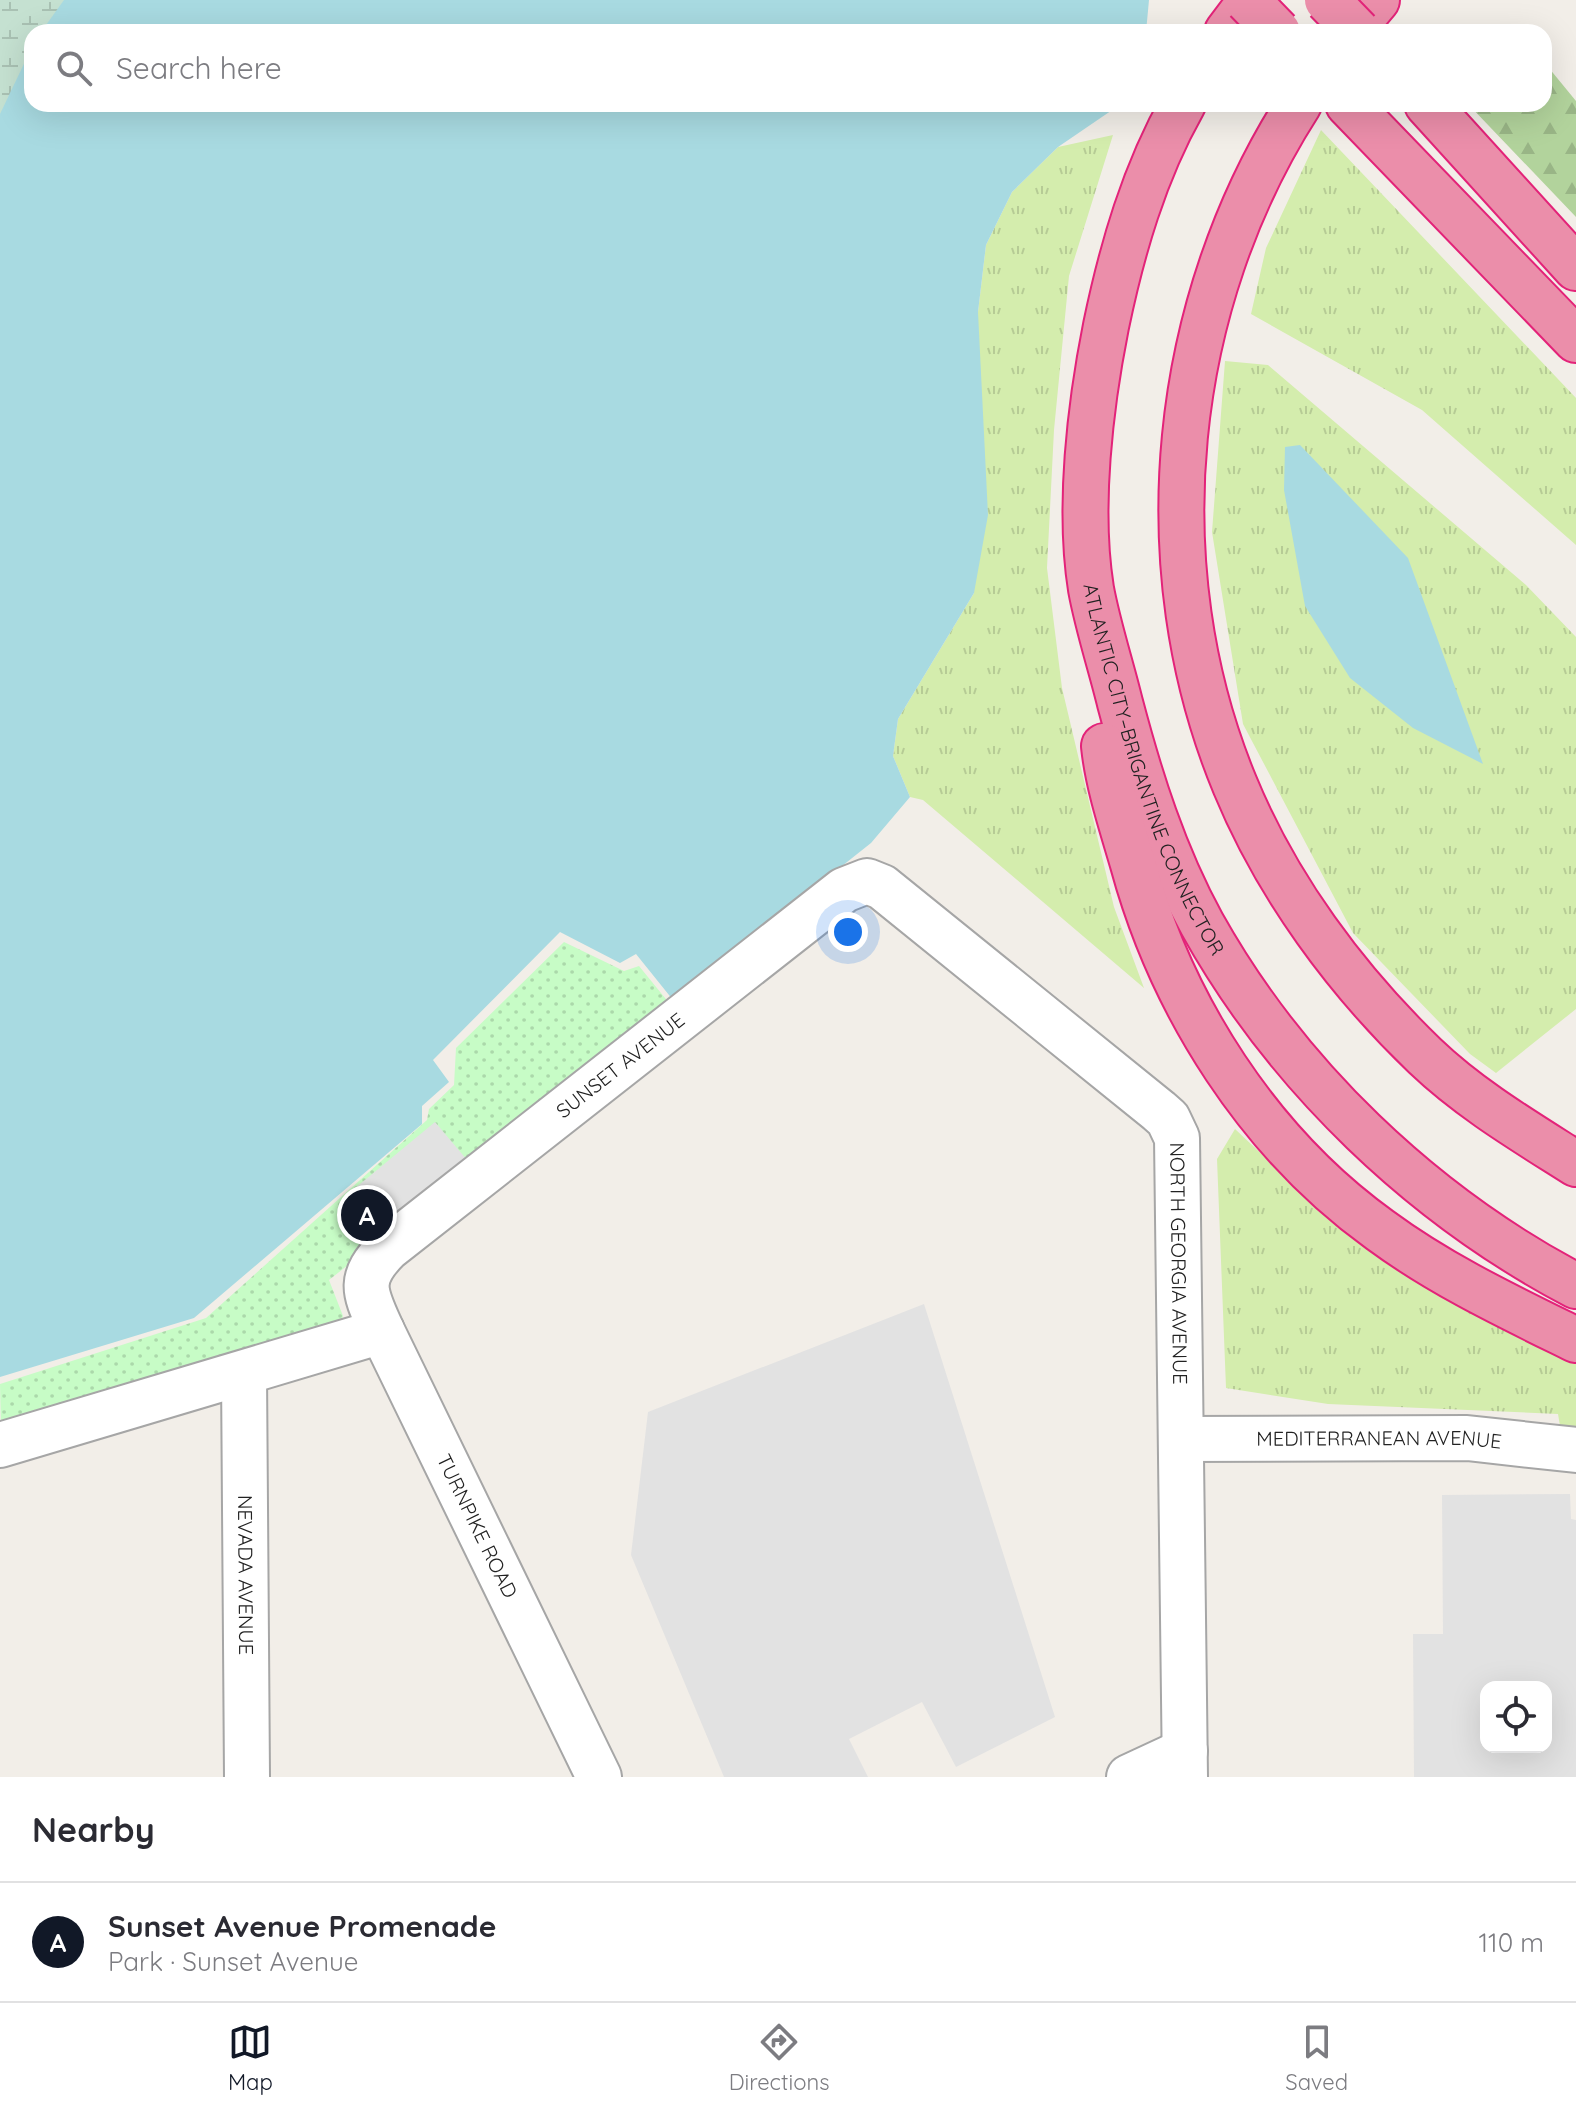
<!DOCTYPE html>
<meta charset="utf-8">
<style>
body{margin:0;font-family:Quicksand,sans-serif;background:#f2f2f3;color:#2b2b33}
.controls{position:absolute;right:24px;bottom:24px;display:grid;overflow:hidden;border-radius:16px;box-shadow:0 8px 32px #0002}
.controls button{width:72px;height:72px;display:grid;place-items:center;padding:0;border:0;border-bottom:2px solid #e1e1e2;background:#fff;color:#2b2b33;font:40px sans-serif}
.you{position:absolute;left:848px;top:932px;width:28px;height:28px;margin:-20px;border:6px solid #fff;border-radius:50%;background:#1a73e8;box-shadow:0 0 0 12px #1a73e833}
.badge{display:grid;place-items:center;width:52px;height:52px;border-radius:50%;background:#111827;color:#fff;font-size:26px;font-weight:700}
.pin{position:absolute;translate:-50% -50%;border:4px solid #fff;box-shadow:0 2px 8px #0006}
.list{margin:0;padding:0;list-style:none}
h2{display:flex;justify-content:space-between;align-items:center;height:104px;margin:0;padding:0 32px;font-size:34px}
h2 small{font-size:26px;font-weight:400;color:#7c7c81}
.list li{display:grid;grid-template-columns:52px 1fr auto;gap:24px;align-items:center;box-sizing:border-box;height:120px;padding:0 32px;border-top:2px solid #e1e1e2}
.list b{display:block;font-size:30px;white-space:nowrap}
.list p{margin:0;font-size:26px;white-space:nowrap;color:#7c7c81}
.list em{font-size:26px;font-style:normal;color:#7c7c81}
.icon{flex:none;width:44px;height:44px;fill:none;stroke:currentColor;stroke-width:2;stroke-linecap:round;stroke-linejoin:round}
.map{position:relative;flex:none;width:1576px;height:1777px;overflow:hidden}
.search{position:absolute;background:#fff;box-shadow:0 8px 32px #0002;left:24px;right:24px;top:24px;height:88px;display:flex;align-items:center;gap:20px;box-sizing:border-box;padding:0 28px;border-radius:24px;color:#7c7c81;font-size:30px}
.sheet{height:224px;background:#fff}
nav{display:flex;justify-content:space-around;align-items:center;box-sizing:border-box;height:112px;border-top:2px solid #e1e1e2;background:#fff;font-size:22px;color:#7c7c81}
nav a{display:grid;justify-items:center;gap:4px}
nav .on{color:#111827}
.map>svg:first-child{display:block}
</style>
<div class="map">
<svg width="1576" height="1777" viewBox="0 0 1576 1777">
<defs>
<pattern id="grass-tufts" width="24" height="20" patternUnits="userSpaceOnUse" patternTransform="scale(2)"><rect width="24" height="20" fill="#d4edad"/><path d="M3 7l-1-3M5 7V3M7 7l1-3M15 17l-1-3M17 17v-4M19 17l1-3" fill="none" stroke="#b6cb95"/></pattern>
<pattern id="forest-firs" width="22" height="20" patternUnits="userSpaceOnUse" patternTransform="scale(2)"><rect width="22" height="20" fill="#b2d39c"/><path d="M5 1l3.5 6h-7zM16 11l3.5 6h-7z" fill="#99b586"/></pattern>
<pattern id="wetland-marsh" width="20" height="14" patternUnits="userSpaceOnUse" patternTransform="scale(2)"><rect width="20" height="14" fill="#c5e1d1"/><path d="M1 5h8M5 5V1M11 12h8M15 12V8" fill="none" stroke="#a9c1b3"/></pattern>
<pattern id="park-dots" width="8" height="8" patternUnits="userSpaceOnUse" patternTransform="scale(2)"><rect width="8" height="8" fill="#c7fcc6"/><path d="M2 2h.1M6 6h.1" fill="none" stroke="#abd8aa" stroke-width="1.8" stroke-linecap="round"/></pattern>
</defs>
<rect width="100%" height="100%" fill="#f2eee8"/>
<path fill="url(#grass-tufts)" d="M1321,130L1576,398V545L1422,410L1251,314L1266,248Z
M1113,135L1069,276L1054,430L1047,568L1062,688L1114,907L1144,988L923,800L910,797L893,756L898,719L974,593L978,312L986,245L1012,192L1058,147Z
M1225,361L1268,365L1526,585L1576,637V1009L1496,1073L1470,1054L1353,933L1243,724L1212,532Z
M1235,1129L1337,1225L1470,1311L1576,1362V1436L1561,1432L1558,1414L1328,1404L1226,1388L1217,1159Z"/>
<path fill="url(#forest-firs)" d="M1544,62L1576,101V217L1468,104H1544Z"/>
<path fill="url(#wetland-marsh)" d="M0,0H65L50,32H32V89L0,193Z"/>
<path fill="url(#park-dots)" d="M564,942L624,971L639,966L674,1009L329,1280L343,1316L337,1331L1,1428L0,1384L206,1318L427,1120L429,1109L454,1085L456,1048Z"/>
<path fill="#e2e2e2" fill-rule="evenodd" d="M435,1122L473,1167L390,1236L354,1189Z
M924,1304L1055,1717L956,1767L922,1702L849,1739L868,1777H724L631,1555L648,1412Z
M1570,1494L1571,1519L1576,1520V1777H1414L1413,1634H1443L1442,1495ZM1546,1687V1747H1486V1687Z"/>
<path fill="#a8dae1" d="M64,0H1149L1146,32H41Z
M32,47V104H1121L1058,147L1012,192L986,245L978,312L988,515L974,593L898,719L893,756L910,797L871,843L673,1000L636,954L620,963L560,932L433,1060L449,1082L422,1106V1124L194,1318L0,1377V114Z
M1300,445L1408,558L1483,764L1413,728L1350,678L1305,606L1284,490L1285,447Z"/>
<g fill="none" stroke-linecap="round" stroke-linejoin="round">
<defs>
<g id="minor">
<path id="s1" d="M244,1373L247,1777"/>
<path id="s2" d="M1181,1439L1467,1438L1576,1450"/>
<path d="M0,1445L382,1331"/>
<path id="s3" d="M599,1777L382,1331C365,1293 356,1280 388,1248L844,890L867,881L882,887L1159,1111L1168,1119L1177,1138L1185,1777"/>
<path d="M1129,1777L1185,1751"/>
</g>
<g id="highway">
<path d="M1227,32L1251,0"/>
<path d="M1350,32L1377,0"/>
<path id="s4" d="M1183,104C1144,173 1122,249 1106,326C1090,406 1078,508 1091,589C1098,627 1111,666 1120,703C1140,779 1164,855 1202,924C1287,1076 1422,1205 1576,1286"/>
<path d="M1299,104C1171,303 1144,566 1235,785C1277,887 1346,980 1425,1056C1470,1099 1524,1131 1576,1164"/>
<path d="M1348,104L1576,340"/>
<path d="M1427,104L1576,268"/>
<path d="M1104,746C1108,785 1122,826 1133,864C1172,1007 1259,1143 1380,1230C1441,1275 1509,1307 1576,1340"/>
</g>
</defs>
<use href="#minor" stroke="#a6a6a6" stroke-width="48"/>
<use href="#highway" stroke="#e32379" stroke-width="48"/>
<use href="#minor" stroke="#fff" stroke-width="44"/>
<use href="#highway" stroke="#eb8eaa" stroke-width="44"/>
<defs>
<path id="highway-bridge" d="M1247,0L1278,32
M1327,0L1358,32"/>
</defs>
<use href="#highway-bridge" stroke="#e32379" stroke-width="48" stroke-linecap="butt"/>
<use href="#highway-bridge" stroke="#eb8eaa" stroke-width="44"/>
</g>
<g text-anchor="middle" stroke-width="8" stroke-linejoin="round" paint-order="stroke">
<g font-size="20" fill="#222" stroke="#fff">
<text dy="7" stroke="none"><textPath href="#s4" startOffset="692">ATLANTIC CITY–BRIGANTINE CONNECTOR</textPath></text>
<text dy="7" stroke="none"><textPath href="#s3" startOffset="884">SUNSET AVENUE</textPath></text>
<text dy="7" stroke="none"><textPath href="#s3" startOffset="1724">NORTH GEORGIA AVENUE</textPath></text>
<text dy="7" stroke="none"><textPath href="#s2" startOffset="198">MEDITERRANEAN AVENUE</textPath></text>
<text transform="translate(477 1526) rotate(64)" y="7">TURNPIKE ROAD</text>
<text dy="7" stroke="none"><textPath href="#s1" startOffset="202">NEVADA AVENUE</textPath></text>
</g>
</g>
</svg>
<div class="controls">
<button><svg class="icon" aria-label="locate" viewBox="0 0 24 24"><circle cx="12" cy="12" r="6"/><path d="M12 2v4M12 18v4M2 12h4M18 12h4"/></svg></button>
</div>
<div class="you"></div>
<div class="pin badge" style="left:367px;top:1215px">A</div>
<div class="search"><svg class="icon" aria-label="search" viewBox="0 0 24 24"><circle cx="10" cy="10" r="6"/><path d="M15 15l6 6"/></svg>Search here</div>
</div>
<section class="sheet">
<h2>Nearby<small></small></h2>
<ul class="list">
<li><span class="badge">A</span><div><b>Sunset Avenue Promenade</b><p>Park · Sunset Avenue</p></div><em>110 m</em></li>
</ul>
</section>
<nav>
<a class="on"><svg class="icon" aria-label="map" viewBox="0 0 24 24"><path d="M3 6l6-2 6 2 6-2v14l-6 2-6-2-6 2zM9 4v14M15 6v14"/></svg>Map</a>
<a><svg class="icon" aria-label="directions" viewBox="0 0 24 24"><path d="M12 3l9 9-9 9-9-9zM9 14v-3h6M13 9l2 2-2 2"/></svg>Directions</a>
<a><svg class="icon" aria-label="saved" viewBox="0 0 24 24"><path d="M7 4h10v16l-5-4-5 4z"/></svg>Saved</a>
</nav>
